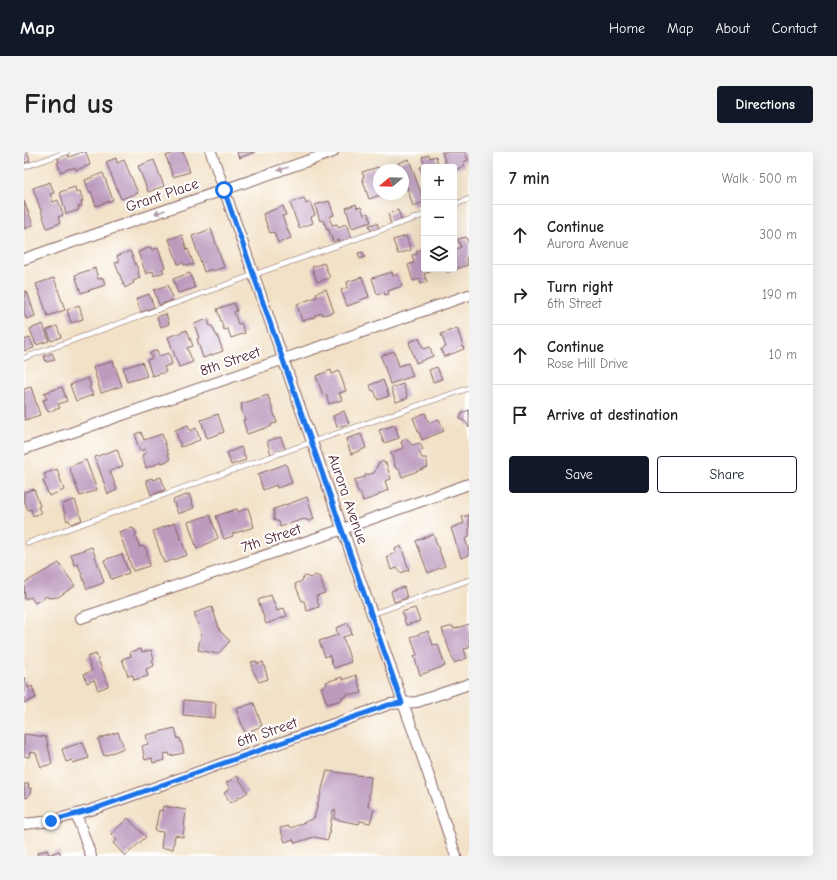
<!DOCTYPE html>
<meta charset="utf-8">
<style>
body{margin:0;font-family:"Comic Neue",sans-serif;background:#f2f2f2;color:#202124}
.controls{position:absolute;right:12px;top:12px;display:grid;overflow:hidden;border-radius:4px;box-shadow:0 4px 16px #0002}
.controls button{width:36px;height:36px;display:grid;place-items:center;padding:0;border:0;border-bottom:1px solid #e0e0e0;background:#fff;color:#202124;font:20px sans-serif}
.compass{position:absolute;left:349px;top:12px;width:36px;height:36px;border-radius:50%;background:#fff;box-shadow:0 4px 16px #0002;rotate:251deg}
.stop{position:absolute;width:12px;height:12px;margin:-9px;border:3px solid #1a73e8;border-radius:50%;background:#fff}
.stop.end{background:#1a73e8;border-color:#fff;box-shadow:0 1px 4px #0008}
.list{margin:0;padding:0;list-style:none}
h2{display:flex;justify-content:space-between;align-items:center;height:52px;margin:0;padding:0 16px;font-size:17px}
h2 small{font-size:13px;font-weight:400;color:#757577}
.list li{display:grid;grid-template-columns:26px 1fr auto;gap:12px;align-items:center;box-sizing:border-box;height:60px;padding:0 16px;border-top:1px solid #e0e0e0}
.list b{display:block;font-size:15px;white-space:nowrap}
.list p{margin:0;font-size:13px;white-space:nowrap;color:#757577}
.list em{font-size:13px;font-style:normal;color:#757577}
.actions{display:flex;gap:8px;padding:12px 16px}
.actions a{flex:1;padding:9px 0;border:1px solid #111827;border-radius:4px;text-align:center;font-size:14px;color:#111827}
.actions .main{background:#111827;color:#fff}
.icon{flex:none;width:22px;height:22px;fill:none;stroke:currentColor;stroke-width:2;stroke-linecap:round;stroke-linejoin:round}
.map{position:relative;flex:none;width:445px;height:704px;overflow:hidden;border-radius:4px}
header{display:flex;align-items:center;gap:24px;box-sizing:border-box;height:56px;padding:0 20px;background:#111827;color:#fff}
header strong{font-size:19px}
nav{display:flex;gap:22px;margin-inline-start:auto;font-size:14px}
.intro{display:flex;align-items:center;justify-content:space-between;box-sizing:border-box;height:96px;padding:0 24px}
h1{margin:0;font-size:28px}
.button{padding:10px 18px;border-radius:4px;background:#111827;color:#fff;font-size:14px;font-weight:700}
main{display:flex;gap:24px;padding:0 24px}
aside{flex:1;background:#fff;border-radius:4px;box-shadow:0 4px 16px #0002}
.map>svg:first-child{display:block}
</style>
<header>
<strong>Map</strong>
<nav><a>Home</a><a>Map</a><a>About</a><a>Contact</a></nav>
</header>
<div class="intro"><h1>Find us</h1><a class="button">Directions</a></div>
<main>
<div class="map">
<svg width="445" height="704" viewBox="0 0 445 704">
<rect width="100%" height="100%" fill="#fff"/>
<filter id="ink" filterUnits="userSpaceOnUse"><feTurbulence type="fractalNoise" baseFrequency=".025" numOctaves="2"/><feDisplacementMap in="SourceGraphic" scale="8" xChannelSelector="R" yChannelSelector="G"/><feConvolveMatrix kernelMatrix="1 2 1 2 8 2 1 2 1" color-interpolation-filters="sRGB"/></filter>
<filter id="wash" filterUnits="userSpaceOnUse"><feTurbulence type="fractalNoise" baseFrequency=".012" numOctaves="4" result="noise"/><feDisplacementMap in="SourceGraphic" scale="16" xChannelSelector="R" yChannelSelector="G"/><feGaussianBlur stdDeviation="0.9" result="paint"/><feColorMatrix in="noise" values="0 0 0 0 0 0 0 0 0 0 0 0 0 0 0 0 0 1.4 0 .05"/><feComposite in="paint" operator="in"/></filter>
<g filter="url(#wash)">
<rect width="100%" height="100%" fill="#f2e1c6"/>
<g id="blocks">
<path fill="#bc9abe" d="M0,0H3L6,9L0,11Z
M58,0H62L66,13L52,18L51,15L47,17L46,16L37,20L33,11L35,10L34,6L44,2L45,5Z
M152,0H159L166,20L149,25L142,4Z
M213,0H231L215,6Z
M418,0H441L444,8L439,10L441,14L430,18V15H423Z
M405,3L406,6L412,4L415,15H401L398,5Z
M92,6L93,11L100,8L114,41L97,47L82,10Z
M385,7L400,50L389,54L383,35L379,36V18H368L367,16L375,13L374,11Z
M130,8L140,34L124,40L114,14Z
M400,14V27L396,15Z
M354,15L355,18V42H359L345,47L338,26L340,25L338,20Z
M79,21L89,48L72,54L67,39L65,40L61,28Z
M26,30L30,41L26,42L29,50L34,48L39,63L34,65L36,71L23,76L9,36Z
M51,35L52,40L56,39L59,49L57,50L58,54L54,55L55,58L42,62L36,40Z
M280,46L282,52L286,50L291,63L287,65L289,71L275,76L266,51Z
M0,49L9,73L0,77Z
M305,49L310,63L305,65L308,73L313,72L314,75L322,72L328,87L316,91L315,88L309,90L304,76L303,77L299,68L296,69L291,53Z
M332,52L333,56L337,55L340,63L344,61L347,70L328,76L322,56Z
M259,54L262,63L258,64L267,86L254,91L250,80L246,81L239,62Z
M374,58L378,69L367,73L364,62Z
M353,71L355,77L347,79L345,73Z
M187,77L200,115L189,119L188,117L180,120L168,84Z
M158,83L163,98L164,97L170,113H163L162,112L160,113L159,110L154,112L145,87Z
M382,84L387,98L374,102L369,88Z
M442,85L445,92V105L442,106L444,113L423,120L422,117H430V98L437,95L434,87Z
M127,95L128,98L134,96L141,115L138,117L140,120L130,124L129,119L122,122L114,100Z
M400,97V117H405L406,120L400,122L403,130L397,132L396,127L389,129L384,113L390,111L388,103L393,102V99Z
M106,99L115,120L114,121L116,126L109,129L110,131L101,136L91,111L95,110L93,104Z
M339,100L341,105L336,107L334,101Z
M300,111L306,126L293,130L288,115Z
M71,116L74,127L79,126L81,133L57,141L51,123Z
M368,120L369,124L374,122L378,134L364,139L365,142L361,143L360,140L353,142L348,126Z
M166,121L171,136L154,141L149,127Z
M338,125L345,145L336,148L337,149L323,154L317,138L324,135L323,130Z
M30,126L41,158L24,164L12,132Z
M144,133L149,148L135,153L130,138Z
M302,137L310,160L299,163L298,161L290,164L291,165L278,169L273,152L293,145L292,141Z
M3,139L11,164L2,167L1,163L0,164V140Z
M125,142L130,155L117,160L112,147Z
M210,151L213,159L210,160L214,172L217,171L221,181L207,186L204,177L200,178L193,157Z
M55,153L59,167L47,171L43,158Z
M142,162L145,172L137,175L133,165Z
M184,167L186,174H188L192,183H193L199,199L179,206L173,187L175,186L170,172Z
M19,172L25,189L12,193L6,177Z
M33,174L37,185L27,189L23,178Z
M433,176L440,197L420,205L417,197L422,195L417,182Z
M163,178L169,194L163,196L169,210L155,215L144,185Z
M6,186L10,196L0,199V188Z
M395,186L400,197L406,195L409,204L392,211L385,190Z
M133,198L135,204L145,201L148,212L140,215L142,220L128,224L123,208L128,206L126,201Z
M370,199L375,214L384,211L389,224L366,232L357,204Z
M28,201L31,208L22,210L20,204Z
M89,209L98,234L77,241L69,215Z
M118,210L123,224L103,230L99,216Z
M413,215L418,227L409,230L405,218Z
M307,218L308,222L315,219L322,239L315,241L318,248L305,252L302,242L299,243L292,224Z
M64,226L67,234L65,235L69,243L52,249L46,233Z
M359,228L365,244L354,248L350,238L348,239L346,233Z
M379,232L384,246L372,250L367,236Z
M7,235L16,263L1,268L0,263V237Z
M38,235L43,249L34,252L36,256L24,260L19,248L23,247L20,241Z
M244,243L253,271L247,272L248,274L223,282L219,268H221L217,256H218L217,252Z
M445,258V276L442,270L436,267L438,261Z
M320,259L325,272L313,275L309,264Z
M401,261L405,271L415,267L420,279L398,288L389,266Z
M194,262L200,280L183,286L177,268Z
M164,273L166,279L172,276L176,288L157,295L151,278Z
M371,273L375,286L360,291L355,278Z
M117,280L120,288L138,282L146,308L138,311L137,309L133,311V312L122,316L118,303L122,301L121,297L116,299L112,288L113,287L111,282Z
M337,282L342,296L327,302L322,287Z
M257,285L261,297L247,302L243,289Z
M381,287H383L388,293L396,291L399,298L395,300L398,306H402L404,315L378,325L375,317H372L367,301L379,296L377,290Z
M217,295L222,308L207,313L203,301Z
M93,297L99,314L86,319L93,338L84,342L71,305Z
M62,308L73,338L56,344L45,315Z
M359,309L360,311H362L367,327L361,329L364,338L355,342L354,344L339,349L336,340L334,341L330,328L341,325V323L350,321L354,312Z
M262,312L268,331L253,336L252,333L239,338L234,322Z
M33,317L40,338L25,344L19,328L22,327L20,322Z
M137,325L141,338L127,343L122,328L128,326L129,328Z
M10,337L16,354L14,355L17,361L9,364L7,357L4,358L0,348V340Z
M165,342L170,356L154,362L149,348Z
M283,345L290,367L285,369L280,367L256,375L255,369L253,370L252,368H250V357Z
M51,348L58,368L47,372L45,368L43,369L38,352Z
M224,356L230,375L208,382L209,384L200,387L192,364L213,357L214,360Z
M186,363L194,386L173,397L164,370Z
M445,363V385L441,387L445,399V403L437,406L427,376L440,371L438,365Z
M151,371L163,403L140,411L129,379Z
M108,376L110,377L112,380V383L110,385L113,386L115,393V395L118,394L121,396L123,399V404L125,407V414L109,419L95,380Z
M409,382L421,414L404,421L392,389Z
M377,394L385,418L376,421L374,416L367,418L363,404L372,401L371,397Z
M68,395L80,430L79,431L63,437L54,412L50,413L47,402Z
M98,402L105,421L87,427L80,408Z
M35,411L51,434L34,445L24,446L23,444L11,451L7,445L1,447L0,431Z
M290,423L296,425L301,441L292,444L295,455L283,459L280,449H278L271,432L278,429L279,426L281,424L287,426Z
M380,435L383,446L370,450L367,439Z
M247,443L253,459L260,456L263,464L242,472L234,448Z
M188,455L196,479L206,489L194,502L174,498L177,482L170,461Z
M391,456L396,469L382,473L378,460Z
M324,471L328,482L319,485L327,510L310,516L305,503L301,505L295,489L314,483L312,476Z
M445,472V496L440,497L443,506L430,511L418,477L429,474L430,477Z
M404,479L409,493L414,492L421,514L396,523L390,504L393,503L387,485Z
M117,497L118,500L127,498L130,507L128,508L130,514L122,517L124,524L110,528L109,523L104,524L98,507L107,504L106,500Z
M72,502L84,533V534L74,538L70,528L63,531L60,522L68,519L63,505Z
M232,509L234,512L239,510L244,527L235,530L227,515L229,514L227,510Z
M332,523L338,541L334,542H323V544L318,545V548L303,552L297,535L303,533L302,530L318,525L319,528Z
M0,525L4,536L8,534L12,546L0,551Z
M160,548L192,551L191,566L159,563Z
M230,551L238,574L221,581L212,557Z
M151,576L154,587L156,586L160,601L146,604L145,601L140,602L141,608L129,611L128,606L121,608L118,594L124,592L122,583Z
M94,580L100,596L80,604L74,587Z
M0,582L22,585L28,612L17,615L12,601L6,600L5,605L0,604Z
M59,590L65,606L49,611L48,608L42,610L38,597Z
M303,619L347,625L344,655L350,657L346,671L336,669L335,672L310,667L312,659L309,658L304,688L290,685L271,691L269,687L261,690L256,676L265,674L267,676L290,666Z
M213,624L224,640L207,651L200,641L206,636L202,631Z
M0,632H5L4,636H7L6,643H4L3,646L0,645Z
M139,654L162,658L159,685L151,683L149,697L137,696L139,680L131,679L135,658L138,659Z
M104,666L122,685L101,704L89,691L93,688L87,682Z
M23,698L25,703L35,699L37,704H14L13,701Z"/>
</g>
</g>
<g filter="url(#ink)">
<use href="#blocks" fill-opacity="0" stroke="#856361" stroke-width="1"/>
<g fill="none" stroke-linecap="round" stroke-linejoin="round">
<defs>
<path id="lane" d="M0,15L43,0
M430,53L445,47
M0,206L229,123L400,63
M4,391L288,290L445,236
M348,462L445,428"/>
<path id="street" d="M187,0L379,551L395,595L432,704
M0,107L309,0
M0,297L445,143
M57,466L319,377L445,332
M52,662L67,704
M0,672L27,669L67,658L366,552L393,550L445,532"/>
</defs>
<use href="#lane" stroke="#856361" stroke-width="6"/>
<use href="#street" stroke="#856361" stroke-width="12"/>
<use href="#lane" stroke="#fff" stroke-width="5"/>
<use href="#street" stroke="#fff" stroke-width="10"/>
</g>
<defs><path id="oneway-solid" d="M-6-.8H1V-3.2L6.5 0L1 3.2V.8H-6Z"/></defs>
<g fill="#ae9aa0">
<use href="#oneway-solid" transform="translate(259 17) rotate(161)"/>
<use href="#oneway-solid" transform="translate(136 60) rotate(161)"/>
</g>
</g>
<g fill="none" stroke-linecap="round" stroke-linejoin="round" filter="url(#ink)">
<path stroke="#1a73e8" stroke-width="5" d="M27,669L67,658L364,553L378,551L200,38"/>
</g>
<g text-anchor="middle" stroke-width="4" stroke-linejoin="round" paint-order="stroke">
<g font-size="15" fill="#4a1f2b" stroke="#fff">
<text transform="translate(138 43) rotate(-19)" y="5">Grant Place</text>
<text transform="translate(206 209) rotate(-19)" y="5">8th Street</text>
<text transform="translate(324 347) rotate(71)" y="5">Aurora Avenue</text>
<text transform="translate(247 386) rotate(-19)" y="5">7th Street</text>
<text transform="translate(243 580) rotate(-19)" y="5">6th Street</text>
</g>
</g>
</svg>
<div class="controls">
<button>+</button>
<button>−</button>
<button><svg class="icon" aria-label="layers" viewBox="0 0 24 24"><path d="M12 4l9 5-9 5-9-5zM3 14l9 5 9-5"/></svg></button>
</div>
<svg class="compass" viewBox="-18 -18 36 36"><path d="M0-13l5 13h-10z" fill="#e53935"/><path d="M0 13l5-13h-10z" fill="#757577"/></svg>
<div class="stop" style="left:200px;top:38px"></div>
<div class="stop end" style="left:27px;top:669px"></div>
</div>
<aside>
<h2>7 min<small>Walk · 500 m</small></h2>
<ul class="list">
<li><svg class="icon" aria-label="ahead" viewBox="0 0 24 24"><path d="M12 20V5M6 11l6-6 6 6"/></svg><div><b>Continue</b><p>Aurora Avenue</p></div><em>300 m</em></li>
<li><svg class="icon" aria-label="right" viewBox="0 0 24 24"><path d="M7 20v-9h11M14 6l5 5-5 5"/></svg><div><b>Turn right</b><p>6th Street</p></div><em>190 m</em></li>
<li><svg class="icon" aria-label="ahead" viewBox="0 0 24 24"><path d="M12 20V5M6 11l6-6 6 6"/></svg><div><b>Continue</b><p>Rose Hill Drive</p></div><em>10 m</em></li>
<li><svg class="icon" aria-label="arrive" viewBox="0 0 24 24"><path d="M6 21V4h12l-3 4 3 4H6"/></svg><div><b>Arrive at destination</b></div></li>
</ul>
<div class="actions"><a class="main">Save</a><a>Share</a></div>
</aside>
</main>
